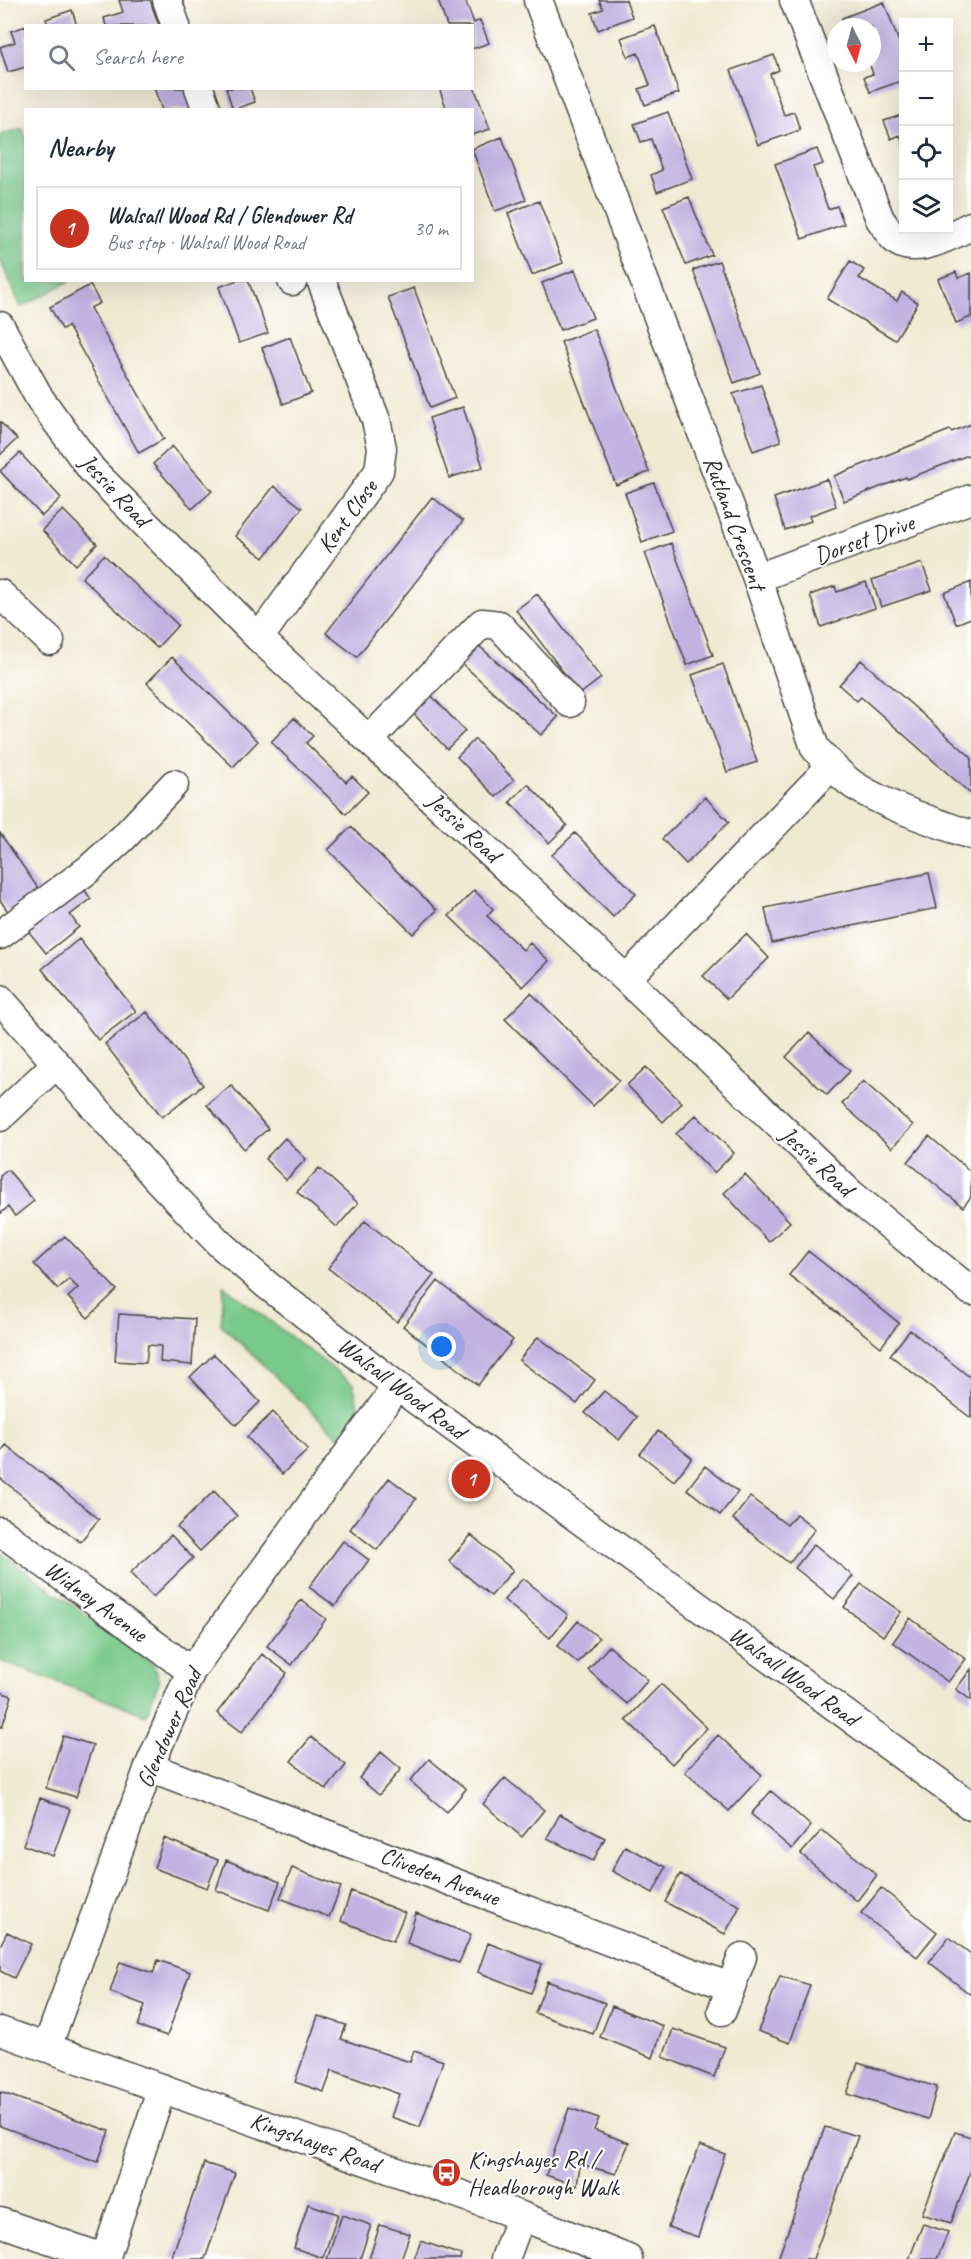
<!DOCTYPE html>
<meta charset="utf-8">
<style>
body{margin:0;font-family:Caveat,sans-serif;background:#f6f6f7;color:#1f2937}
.controls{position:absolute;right:18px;top:18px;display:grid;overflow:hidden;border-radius:0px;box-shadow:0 6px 24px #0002}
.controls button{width:54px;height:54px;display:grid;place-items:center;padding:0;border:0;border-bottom:2px solid #e0e1e3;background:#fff;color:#1f2937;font:30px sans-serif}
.compass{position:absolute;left:827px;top:18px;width:54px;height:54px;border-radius:50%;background:#fff;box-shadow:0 6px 24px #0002;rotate:174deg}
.you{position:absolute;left:442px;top:1347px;width:21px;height:21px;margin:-15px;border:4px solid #fff;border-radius:50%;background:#1a73e8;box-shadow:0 0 0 9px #1a73e833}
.badge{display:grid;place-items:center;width:39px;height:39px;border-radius:50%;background:#c8321e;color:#fff;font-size:20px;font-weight:700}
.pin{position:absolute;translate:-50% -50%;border:3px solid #fff;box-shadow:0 2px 6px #0006}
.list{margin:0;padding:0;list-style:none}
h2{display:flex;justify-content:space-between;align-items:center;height:78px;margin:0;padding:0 24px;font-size:26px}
h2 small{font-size:20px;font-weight:400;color:#747a83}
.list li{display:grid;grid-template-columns:39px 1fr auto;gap:18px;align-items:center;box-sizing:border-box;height:84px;margin:0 12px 12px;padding:0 12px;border:2px solid #e0e1e3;border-radius:0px}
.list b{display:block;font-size:22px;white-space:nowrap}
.list p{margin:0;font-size:20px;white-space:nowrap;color:#747a83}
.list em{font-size:20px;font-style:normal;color:#747a83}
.icon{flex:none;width:33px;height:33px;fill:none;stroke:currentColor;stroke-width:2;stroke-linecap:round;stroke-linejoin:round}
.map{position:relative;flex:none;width:971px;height:2259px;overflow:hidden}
.search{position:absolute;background:#fff;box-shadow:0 6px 24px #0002;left:24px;top:24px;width:450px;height:66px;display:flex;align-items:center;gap:15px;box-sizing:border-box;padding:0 21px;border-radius:0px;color:#747a83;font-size:22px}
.panel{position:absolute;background:#fff;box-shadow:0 6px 24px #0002;left:24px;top:108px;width:450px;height:174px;border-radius:0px}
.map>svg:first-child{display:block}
</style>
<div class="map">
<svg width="971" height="2259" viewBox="0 0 971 2259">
<rect width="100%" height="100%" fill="#fff"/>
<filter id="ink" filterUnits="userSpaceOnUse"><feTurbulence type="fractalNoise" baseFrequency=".0167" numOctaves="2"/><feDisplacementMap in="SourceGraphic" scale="12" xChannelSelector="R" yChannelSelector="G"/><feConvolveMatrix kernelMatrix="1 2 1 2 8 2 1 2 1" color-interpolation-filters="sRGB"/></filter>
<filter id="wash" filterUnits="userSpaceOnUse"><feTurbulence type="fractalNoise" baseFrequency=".008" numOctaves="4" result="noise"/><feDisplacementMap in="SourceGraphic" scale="24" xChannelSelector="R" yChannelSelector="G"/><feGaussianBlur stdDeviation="1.35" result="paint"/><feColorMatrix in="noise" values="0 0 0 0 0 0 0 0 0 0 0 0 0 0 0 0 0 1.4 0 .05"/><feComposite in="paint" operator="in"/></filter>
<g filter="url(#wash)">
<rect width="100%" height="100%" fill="#efead2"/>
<path fill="#79c98a" stroke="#527a5a" stroke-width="1.5" d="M22,128L26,138V280L70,281L21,307L0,260V135Z
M224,1286L353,1384L359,1408L340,1438L221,1325Z
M0,1552L153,1664L159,1682L146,1715L0,1661Z"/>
<g id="blocks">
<path fill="#c0b2e1" d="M119,0H150L159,26H106L104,18L123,12Z
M438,0H465L474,23L480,20L489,43L472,49V26H447Z
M599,0H626L632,17L598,30L592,13L603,9Z
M884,2L904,55V80L870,92L864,77L873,74L869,63H872V27H846L842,18Z
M72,10L77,26H48L46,19Z
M26,26V67L8,72L0,47L15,42L11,31Z
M655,26L679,93L645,105L639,89L650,85L638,53L628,57L621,38Z
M774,55L779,70L770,74L784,115L794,112L800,130L758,145L731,70Z
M473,84L490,129L472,135V110H447L439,88H472Z
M154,88H185L193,110H162Z
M226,88H250L255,102L233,110Z
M668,112L692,179L657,192L651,175L662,170L651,139L641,142L634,124Z
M904,114V145H903L900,135L891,139L884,121Z
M502,137L526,200L495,211L472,149Z
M817,149L823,164L813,167L828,209L837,206L844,224L802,239L775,164Z
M689,197L712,255L686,265L663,207Z
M539,201L563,263L532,275L508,213Z
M719,261L760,373L734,383L693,270Z
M850,261L864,270L859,278L897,301L902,292L918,303L895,340L827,299Z
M575,270L593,318L560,330L542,283Z
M956,272L958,278L971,273V317L956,323L938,279Z
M238,280H248L268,333L239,343L219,287Z
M90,285L100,303L90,308L164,439L139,453L68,326L62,329L50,307Z
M414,288L455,398L430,408L388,297Z
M594,329L649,472L616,485L561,342Z
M290,337L311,393L283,404L262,348Z
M761,385L781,441L753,451L733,394Z
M463,407L483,467L449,478L429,418Z
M0,422L17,439L0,455Z
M971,424V454L907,479L906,477L844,501L834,476L950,430L951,432Z
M172,446L212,491L192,509L153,464Z
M20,453L61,498L42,516L0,471Z
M827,479L836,506L809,516L811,521L785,530L774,498Z
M654,483L672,531L642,542L625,493Z
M274,486L302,508L264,558L235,536Z
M432,497L463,521L357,657L326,633Z
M63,510L97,544L76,565L42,530Z
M671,543L713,655L687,665L645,553Z
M104,555L178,625L157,648L82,578Z
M922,563L932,590L881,607L872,580Z
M866,582L875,608L821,627L810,595L835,586L837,592Z
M971,582V618L956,624L944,593Z
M537,594L601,678L580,694L516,610Z
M477,644L558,717L541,735L460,662Z
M172,657L258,741L233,767L147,683Z
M861,660L971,757V794L861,697L857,701L839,685Z
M723,664L757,762L727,772L692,675Z
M427,691L465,731L447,749L408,708Z
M294,718L313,736L306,743L346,782L352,776L368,792L346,814L271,742Z
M475,739L514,780L496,797L457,757Z
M528,784L567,825L549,843L510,802Z
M705,797L729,822L686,864L662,839Z
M351,827L437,910L413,934L328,850Z
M0,833L40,891L9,913L0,900Z
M575,833L636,894L613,917L552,855Z
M929,873L937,908L772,943L765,908Z
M81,885L91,899L70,915L79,927L46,953L25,927Z
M474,890L493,909L487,916L523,950L530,943L549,961L523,987L449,916Z
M746,934L769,958L727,999L703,976Z
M79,939L136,1011L98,1040L42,969Z
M531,993L619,1080L593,1106L505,1019Z
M147,1012L203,1085L162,1117L105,1044Z
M809,1033L850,1071L827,1095L786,1057Z
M646,1067L682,1103L663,1122L627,1085Z
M863,1081L913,1125L892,1148L842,1104Z
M231,1085L268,1129L244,1149L207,1105Z
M696,1115L734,1153L714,1173L676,1134Z
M929,1136L971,1172V1197L963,1207L908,1162Z
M285,1138L306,1159L286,1180L265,1159Z
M319,1168L358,1203L337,1227L297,1192Z
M8,1170L34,1201L15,1216L8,1207L0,1214V1176Z
M745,1174L790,1222L769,1242L724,1193Z
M365,1221L434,1275L397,1322L328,1268Z
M65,1236L117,1290L88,1318L68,1297L78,1288L69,1279L58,1289L34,1264Z
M808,1251L899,1323L881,1347L789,1275Z
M438,1281L513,1340L478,1385L403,1326Z
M119,1314L195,1319L192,1365L160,1362L161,1346L148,1345L146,1363L115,1361Z
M910,1330L971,1378V1418L890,1355Z
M538,1337L595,1380L577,1404L519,1360Z
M214,1354L260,1402L236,1425L190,1377Z
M604,1391L637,1417L619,1440L585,1413Z
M273,1412L308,1450L282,1474L247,1437Z
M658,1431L692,1458L674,1481L640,1454Z
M6,1445L99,1519L80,1542L0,1478V1453Z
M705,1466L738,1492L720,1515L687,1489Z
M389,1478L416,1499L377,1550L350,1529Z
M214,1491L237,1516L200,1551L177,1527Z
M750,1497L787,1525L796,1514L815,1529L789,1563L733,1519Z
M171,1535L193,1558L153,1597L130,1573Z
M471,1535L513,1570L491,1596L449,1561Z
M343,1541L369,1560L335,1606L309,1587Z
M814,1544L853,1576L834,1599L795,1568Z
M523,1578L568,1615L550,1638L504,1600Z
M861,1584L901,1612L883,1636L844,1607Z
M301,1600L326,1619L292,1665L267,1646Z
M910,1618L966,1659L948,1682L893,1642Z
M578,1621L599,1638L578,1663L557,1646Z
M609,1646L648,1680L627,1704L588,1670Z
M262,1654L287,1673L242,1732L217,1713Z
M971,1669V1700L956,1689Z
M661,1684L707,1728L672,1764L626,1720Z
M0,1692L12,1696L2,1727H0Z
M718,1735L762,1775L729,1811L685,1772Z
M63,1736L93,1745L76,1797L46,1788Z
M311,1737L346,1765L326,1790L291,1761Z
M381,1752L401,1769L379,1795L359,1778Z
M429,1759L466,1789L447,1812L410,1781Z
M505,1778L544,1810L522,1837L483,1804Z
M771,1791L811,1826L792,1849L751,1814Z
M40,1798L70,1809L53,1856L23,1845Z
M560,1814L605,1838L593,1861L547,1838Z
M822,1830L877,1875L857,1901L801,1854Z
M164,1838L218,1860L207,1888L154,1868Z
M625,1846L666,1867L653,1893L612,1871Z
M226,1860L280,1882L269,1910L216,1890Z
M292,1868L341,1887L329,1917L280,1898Z
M680,1874L740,1906L725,1934L665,1902Z
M881,1888L937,1932L917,1957L861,1913Z
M351,1891L405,1913L393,1941L341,1921Z
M416,1913L471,1935L459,1963L407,1943Z
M7,1932L31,1944L14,1978L0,1971V1946Z
M949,1937L971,1954V1995L929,1962Z
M488,1943L542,1964L531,1993L478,1972Z
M158,1960L190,1972L167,2036L138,2026L145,2005L110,1992L120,1962L153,1973Z
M780,1976L810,1985L790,2043L758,2031Z
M547,1981L605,2003L593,2034L535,2013Z
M612,2006L663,2026L653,2058L600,2037Z
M318,2016L346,2025L341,2039L410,2062L414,2051L443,2061L420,2127L391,2117L399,2094L332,2070L324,2092L295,2082Z
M673,2029L725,2047L714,2077L663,2057Z
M858,2063L937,2087L928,2119L847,2094Z
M0,2092L109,2131L98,2162L0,2126Z
M569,2108L599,2118L594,2130L629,2143L616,2174L580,2164L577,2186L546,2175Z
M825,2127L858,2136L813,2259H778Z
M955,2132L971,2137V2170L951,2223L922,2214Z
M700,2145L725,2154L698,2237L668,2227Z
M204,2163L235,2173L205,2259H171Z
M308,2204L338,2214L323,2258L294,2248Z
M342,2215L371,2225L360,2259H327Z
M923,2224L948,2232L937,2259H909Z
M380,2225L410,2234L401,2259H369Z
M421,2241L461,2255L460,2259H414Z"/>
</g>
</g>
<g filter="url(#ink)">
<use href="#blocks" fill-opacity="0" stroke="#484844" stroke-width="1.5"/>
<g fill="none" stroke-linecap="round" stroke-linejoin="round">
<defs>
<path id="minor" d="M167,0L176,26
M538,0L757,578L815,748C827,761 840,776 855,786C891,808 932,821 971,835
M794,0L880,219C884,224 887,230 891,235C910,260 949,236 971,226
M199,88L207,110
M292,281L293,280
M0,326L40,399L92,470L259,638L626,979L851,1194L971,1291
M757,578L971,499
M0,594L50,641
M259,638L379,471L382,448L376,420L321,280
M370,739L482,623L499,625L570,703
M0,935L89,869L123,838L174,784
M626,979L831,766
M0,999L159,1181L219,1243L267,1285L397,1386L971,1806
M0,1117L56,1064
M0,1531L191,1671
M149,1767L730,1987
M722,2011L742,1957
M0,2031L521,2216L628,2259
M47,2047L149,1767L191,1671L397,1386
M0,2222L106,2259
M105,2259L162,2088
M505,2259L521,2216"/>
</defs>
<use href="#minor" stroke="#484844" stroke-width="31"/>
<use href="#minor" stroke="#fff" stroke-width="28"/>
</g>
</g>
<defs>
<symbol id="bus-disc" viewBox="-11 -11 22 22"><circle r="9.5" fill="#c8321e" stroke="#fff"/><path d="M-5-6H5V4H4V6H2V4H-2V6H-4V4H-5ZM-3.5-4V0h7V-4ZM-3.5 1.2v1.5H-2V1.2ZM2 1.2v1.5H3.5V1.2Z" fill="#fff"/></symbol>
</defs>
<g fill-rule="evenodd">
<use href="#bus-disc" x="430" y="2156" width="33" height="33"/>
</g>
<g text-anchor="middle" stroke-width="4.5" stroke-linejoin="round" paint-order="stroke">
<g font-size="24" fill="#2b2b2b" stroke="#fff">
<text transform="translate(115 490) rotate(47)" y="8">Jessie Road</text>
<text transform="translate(347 516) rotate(-54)" y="8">Kent Close</text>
<text transform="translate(735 523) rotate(70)" y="8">Rutland Crescent</text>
<text transform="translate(864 539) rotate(-20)" y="8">Dorset Drive</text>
<text transform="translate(464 827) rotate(43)" y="8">Jessie Road</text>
<text transform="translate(817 1161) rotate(43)" y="8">Jessie Road</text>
<text transform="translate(402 1388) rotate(37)" y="8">Walsall Wood Road</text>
<text transform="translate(96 1601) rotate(36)" y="8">Widney Avenue</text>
<text transform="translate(794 1676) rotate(36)" y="8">Walsall Wood Road</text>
<text transform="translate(169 1728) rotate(-66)" y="8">Glendower Road</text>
<text transform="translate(440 1876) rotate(21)" y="8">Cliveden Avenue</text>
<text transform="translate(315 2142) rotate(20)" y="8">Kingshayes Road</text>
</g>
<g font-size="24" fill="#2b2b2b" stroke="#fff" text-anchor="start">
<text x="468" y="2167">Kingshayes Rd /<tspan x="468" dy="28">Headborough Walk</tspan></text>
</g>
</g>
</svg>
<div class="controls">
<button>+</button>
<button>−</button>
<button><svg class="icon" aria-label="locate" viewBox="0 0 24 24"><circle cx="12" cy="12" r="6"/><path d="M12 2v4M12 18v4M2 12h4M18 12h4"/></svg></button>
<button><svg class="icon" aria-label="layers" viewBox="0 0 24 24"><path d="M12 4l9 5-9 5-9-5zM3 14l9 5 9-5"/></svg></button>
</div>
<svg class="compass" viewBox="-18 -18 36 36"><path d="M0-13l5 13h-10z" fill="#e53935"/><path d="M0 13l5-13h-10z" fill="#747a83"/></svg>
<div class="you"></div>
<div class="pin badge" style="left:471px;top:1479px">1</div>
<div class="search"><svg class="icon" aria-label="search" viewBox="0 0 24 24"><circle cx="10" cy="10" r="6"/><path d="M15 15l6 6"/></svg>Search here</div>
<section class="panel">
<h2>Nearby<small></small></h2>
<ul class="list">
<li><span class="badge">1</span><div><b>Walsall Wood Rd / Glendower Rd</b><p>Bus stop · Walsall Wood Road</p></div><em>30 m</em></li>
</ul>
</section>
</div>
